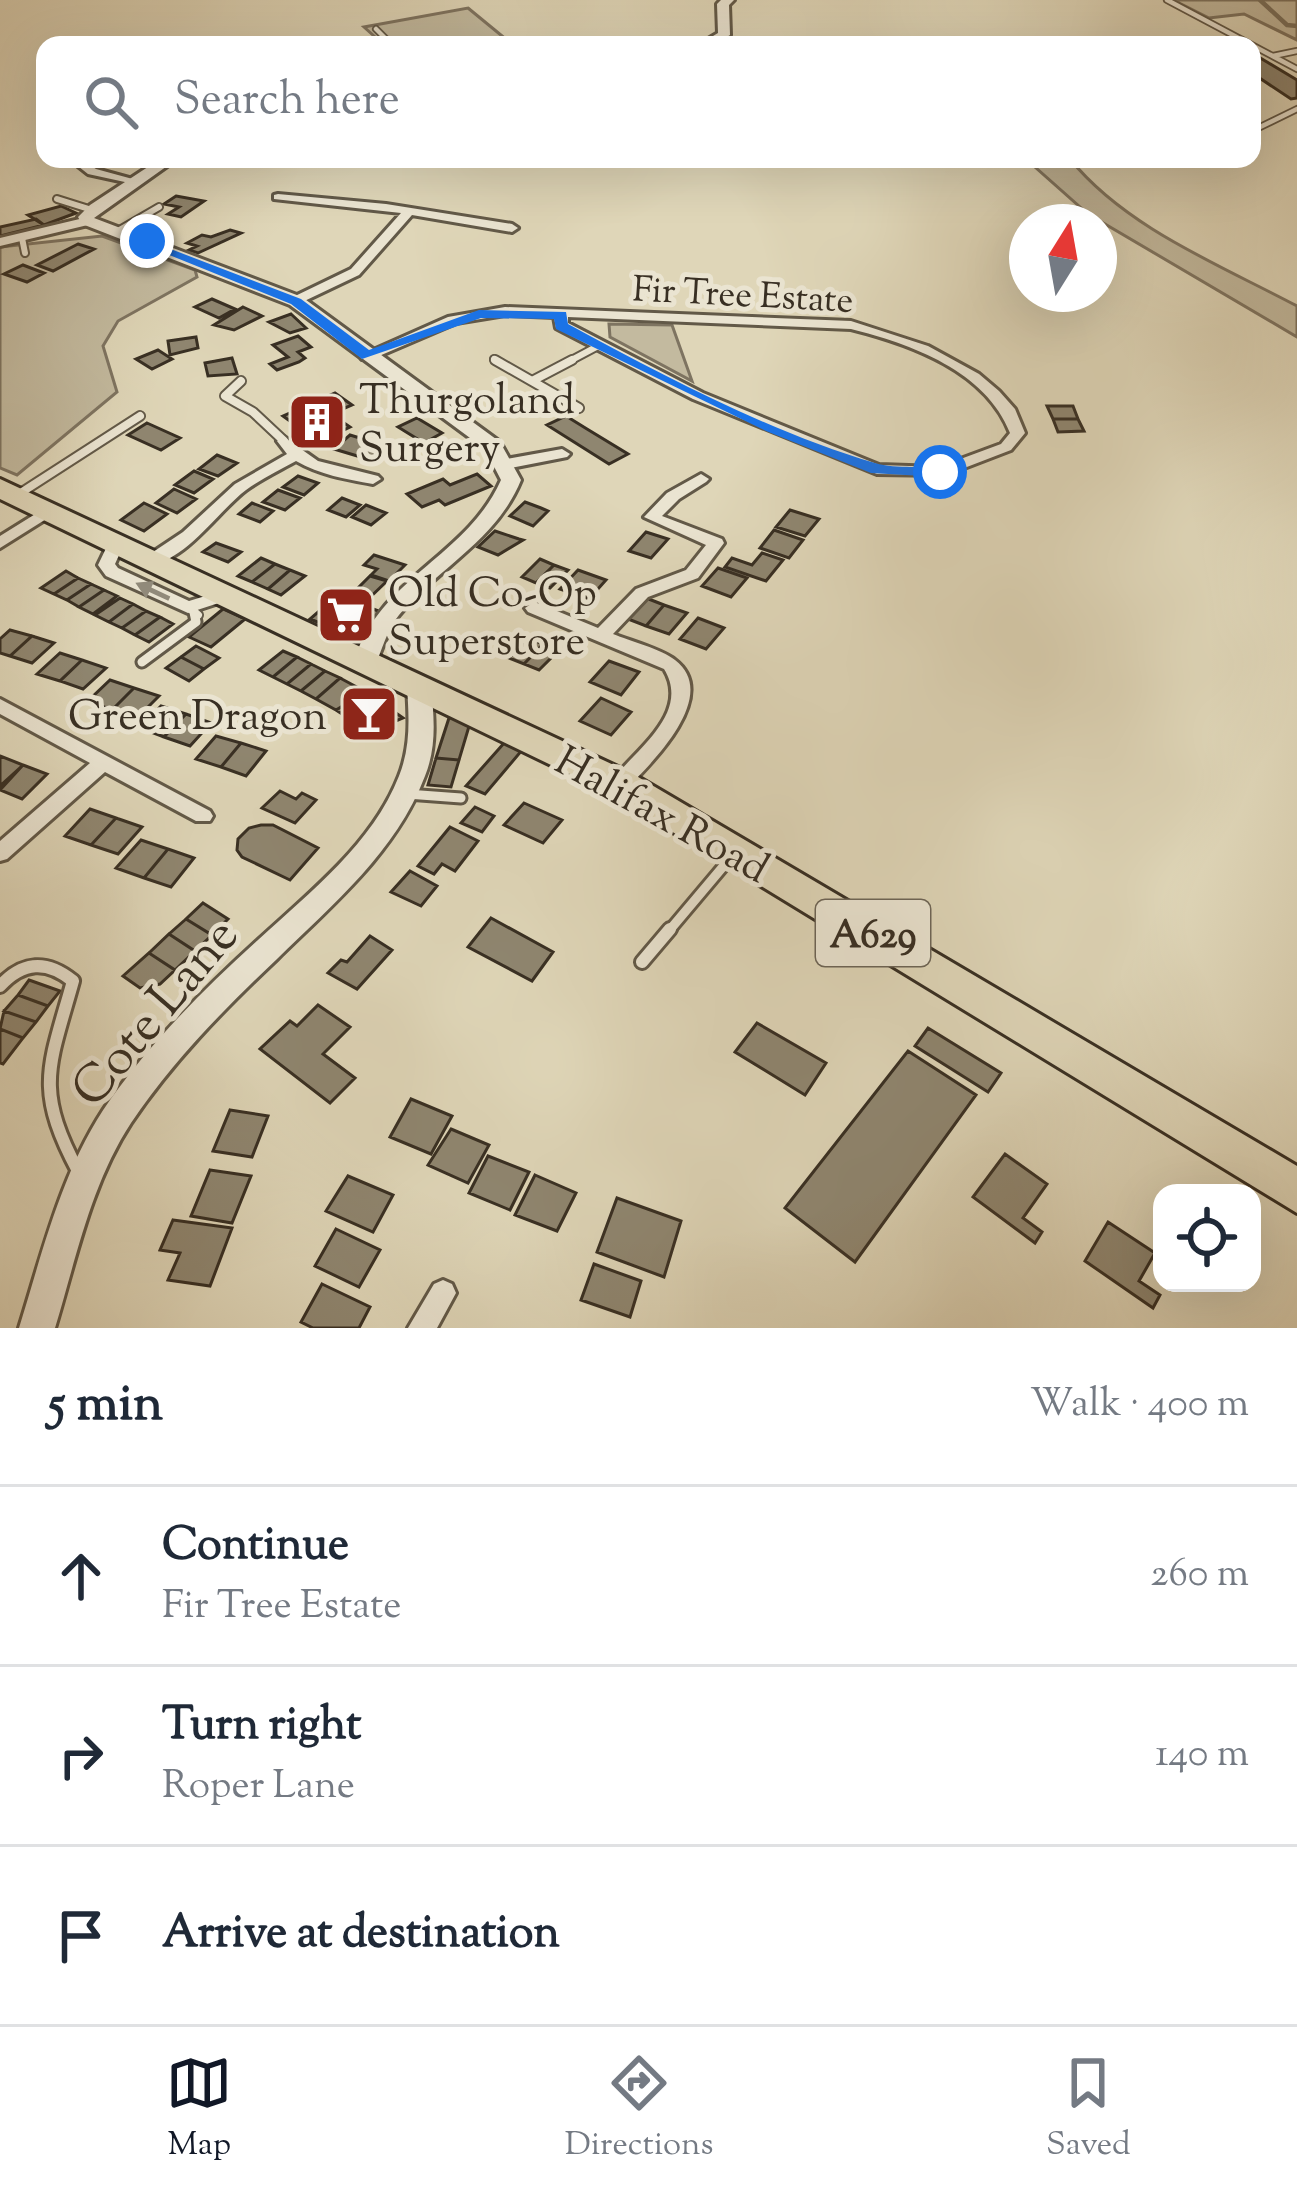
<!DOCTYPE html>
<meta charset="utf-8">
<style>
body{margin:0;font-family:"Sorts Mill Goudy",serif;background:#f2f2f3;color:#1f2937}
.controls{position:absolute;right:36px;bottom:36px;display:grid;overflow:hidden;border-radius:24px;box-shadow:0 12px 48px #0002}
.controls button{width:108px;height:108px;display:grid;place-items:center;padding:0;border:0;border-bottom:3px solid #e0e1e3;background:#fff;color:#1f2937;font:60px sans-serif}
.compass{position:absolute;left:1009px;top:204px;width:108px;height:108px;border-radius:50%;background:#fff;box-shadow:0 12px 48px #0002;rotate:11deg}
.stop{position:absolute;width:36px;height:36px;margin:-27px;border:9px solid #1a73e8;border-radius:50%;background:#fff}
.stop.end{background:#1a73e8;border-color:#fff;box-shadow:0 3px 12px #0008}
.list{margin:0;padding:0;list-style:none}
h2{display:flex;justify-content:space-between;align-items:center;height:156px;margin:0;padding:0 48px;font-size:51px}
h2 small{font-size:39px;font-weight:400;color:#747a83}
.list li{display:grid;grid-template-columns:78px 1fr auto;gap:36px;align-items:center;box-sizing:border-box;height:180px;padding:0 48px;border-top:3px solid #e0e1e3}
.list b{display:block;font-size:45px;white-space:nowrap}
.list p{margin:0;font-size:39px;white-space:nowrap;color:#747a83}
.list em{font-size:39px;font-style:normal;color:#747a83}
.icon{flex:none;width:66px;height:66px;fill:none;stroke:currentColor;stroke-width:2;stroke-linecap:round;stroke-linejoin:round}
.map{position:relative;flex:none;width:1297px;height:1328px;overflow:hidden}
.search{position:absolute;background:#fff;box-shadow:0 12px 48px #0002;left:36px;right:36px;top:36px;height:132px;display:flex;align-items:center;gap:30px;box-sizing:border-box;padding:0 42px;border-radius:24px;color:#747a83;font-size:45px}
.sheet{height:696px;background:#fff}
nav{display:flex;justify-content:space-around;align-items:center;box-sizing:border-box;height:168px;border-top:3px solid #e0e1e3;background:#fff;font-size:33px;color:#747a83}
nav a{display:grid;justify-items:center;gap:6px}
nav .on{color:#111827}
.map>svg:first-child{display:block}
</style>
<div class="map">
<svg width="1297" height="1328" viewBox="0 0 1297 1328">
<rect width="100%" height="100%" fill="#dfd6b8"/>
<filter id="stains"><feTurbulence type="fractalNoise" baseFrequency=".00167" numOctaves="4"/><feColorMatrix values="0 0 0 0 .2 0 0 0 0 .09 0 0 0 0 .02 0 0 0 .5 -.17"/></filter>
<radialGradient id="worn" r=".72"><stop offset=".6" stop-color="#630" stop-opacity="0"/><stop offset="1" stop-color="#630" stop-opacity=".3"/></radialGradient>
<path fill="#c3ba9f" stroke="#7e7461" stroke-width="3" d="M1173,0H1297V40L1244,14L1209,18Z
M468,8L513,45H384L364,27Z
M1026,159H1070C1126,228 1220,265 1297,306V337L1088,214Z
M102,236L195,270L197,277L118,321L103,346L117,392L17,475L0,468V247Z
M609,324L672,325L692,381L610,337Z"/>
<g fill="none" stroke-linecap="round" stroke-linejoin="round">
<path stroke="#7a715e" stroke-width="4.5" d="M1260,0L1287,25L1297,26"/>
</g>
<path fill="#8f8670" stroke="#382f23" stroke-width="3" d="M1252,53L1297,80V98L1291,99L1252,73Z
M176,196L204,201L181,217L168,214L179,207L164,204Z
M61,206L76,213L44,225L28,215Z
M36,219L44,225L0,236V227Z
M230,230L241,233L198,253L189,250L197,246L187,243L202,235L211,237Z
M78,244L94,249L53,271L37,265Z
M23,265L44,273L27,282L4,274Z
M212,299L235,309L219,318L195,307Z
M243,307L262,316L234,330L214,325Z
M291,314L306,328L290,333L269,322Z
M298,336L311,347L298,352L305,358L299,362L277,370L270,364L288,357L273,345Z
M196,337L198,348L170,355L168,341Z
M158,350L172,359L152,369L136,359Z
M232,358L237,374L208,376L205,363Z
M335,393L352,405L331,414L350,427L319,442L283,416Z
M1047,406H1073L1078,419H1053Z
M566,416L587,429L628,454L609,464L547,425Z
M417,418L442,433L424,443L398,427Z
M1053,419H1078L1084,431L1058,432Z
M147,423L180,438L161,450L128,435Z
M350,435L389,447L374,461L334,449Z
M217,455L237,463L218,476L199,469Z
M194,471L213,479L194,493L175,485Z
M477,474L491,486L445,505L439,500L422,507L407,494L443,479L450,485Z
M298,476L318,483L304,495L283,487Z
M174,489L196,499L177,513L156,503Z
M278,490L300,498L285,510L263,502Z
M342,498L360,505L346,517L328,510Z
M525,502L541,508L548,511L533,526L510,516Z
M144,503L167,514L144,531L121,520Z
M252,503L273,511L260,522L239,514Z
M366,505L386,513L371,525L352,517Z
M790,510L819,519L805,536L776,527Z
M774,530L803,540L789,558L760,548Z
M495,531L519,539L523,540L498,555L478,547Z
M646,532L668,539L651,558L629,551Z
M216,543L241,552L228,562L203,552Z
M762,553L783,560L766,581L725,567L732,558L752,565Z
M374,555L405,565L389,581L371,575L377,569L364,565Z
M261,558L275,564L252,582L238,576Z
M540,559L554,565L536,583L522,577Z
M275,564L290,570L268,589L252,582Z
M554,565L568,570L550,588L536,583Z
M718,568L747,578L731,597L702,586Z
M290,570L305,576L281,595L268,589Z
M578,570L606,580L589,599L560,589Z
M66,571L78,578L54,594L41,588Z
M370,576L387,581L362,605L347,599Z
M78,578L91,584L67,600L54,594Z
M91,584L104,590L79,607L67,600Z
M104,590L117,596L93,614L79,607Z
M641,596L664,605L646,626L623,617Z
M120,598L133,604L109,622L95,615Z
M347,599L381,612L349,635L310,619L325,606L336,610Z
M133,604L146,611L122,628L109,622Z
M664,605L687,613L669,634L646,626Z
M223,609L245,619L211,647L189,637Z
M146,611L160,617L135,635L122,628Z
M160,617L173,624L149,642L135,635Z
M698,618L724,628L706,649L680,639Z
M10,630L32,636L10,656L0,653V639Z
M32,636L54,643L32,663L10,656Z
M529,638L543,644L524,664L509,658Z
M543,644L559,650L539,670L524,664Z
M196,646L219,658L204,669L181,657Z
M283,651L297,657L273,677L259,670Z
M60,653L82,660L60,681L37,674Z
M181,657L204,669L189,681L166,668Z
M297,657L311,664L287,684L273,677Z
M82,660L106,668L83,689L60,681Z
M609,661L639,672L621,695L590,682Z
M311,664L325,671L301,691L287,684Z
M325,671L340,678L316,699L301,691Z
M340,678L366,692L336,710L316,699Z
M110,680L134,688L112,710L88,701Z
M134,688L159,696L137,718L112,710Z
M366,692L403,718L370,732L336,710Z
M601,698L631,712L611,735L580,721Z
M161,706L186,714L164,737L140,728Z
M186,714L211,723L190,746L164,737Z
M458,717L470,723L459,760L436,758L449,718Z
M216,736L241,743L221,767L196,759Z
M505,742L523,749L485,794L466,786Z
M241,743L266,751L246,776L221,767Z
M0,756L23,765L0,786Z
M436,758L459,760L451,787L428,785Z
M23,765L47,774L22,799L0,790Z
M280,791L296,799L302,793L316,800L295,823L262,808Z
M524,803L562,820L543,843L504,825Z
M475,807L494,816L482,832L461,823Z
M90,809L116,818L91,845L65,836Z
M116,818L142,827L118,854L91,845Z
M261,825H273L318,848L290,880L242,857L237,850L238,839L249,828Z
M450,827L478,841L455,871L442,864L434,874L418,866Z
M141,840L168,849L144,878L116,868Z
M168,849L194,858L171,887L144,878Z
M410,871L437,886L421,906L391,892Z
M203,903L228,919L212,935L186,919Z
M491,918L553,952L532,981L468,947Z
M186,919L212,935L195,951L169,934Z
M169,934L195,951L175,970L149,953Z
M370,936L392,950L357,989L328,973L341,960L347,962Z
M149,953L175,970L160,984L140,988L123,976Z
M29,980L60,991L48,1006L18,995Z
M18,995L48,1006L36,1022L4,1011Z
M318,1005L350,1027L323,1054L355,1078L330,1103L260,1049L290,1021L297,1026Z
M4,1011L36,1022L23,1038L0,1029Z
M757,1023L826,1063L805,1095L735,1052Z
M928,1028L1001,1073L988,1092L915,1046Z
M0,1029L23,1038L3,1064L0,1063Z
M908,1051L976,1095L855,1262L785,1208Z
M411,1099L452,1116L431,1154L390,1137Z
M230,1110L268,1116L252,1157L213,1151Z
M451,1129L489,1145L468,1183L428,1165Z
M1005,1154L1047,1184L1023,1218L1042,1232L1035,1243L973,1197Z
M488,1156L529,1172L510,1210L469,1193Z
M210,1170L251,1176L232,1223L191,1216Z
M535,1175L576,1193L557,1231L515,1215Z
M348,1176L393,1195L373,1232L326,1211Z
M617,1198L681,1221L664,1277L597,1252Z
M173,1220L232,1228L210,1286L168,1280L180,1253L160,1250Z
M1108,1222L1155,1253L1139,1281L1160,1295L1153,1308L1085,1261Z
M336,1229L380,1250L359,1287L315,1266Z
M594,1264L641,1281L630,1317L581,1300Z
M322,1284L370,1307L359,1328H313L301,1322Z"/>
<g fill="none" stroke-linecap="round" stroke-linejoin="round">
<defs>
<path id="service-far4" d="M1167,0L1297,69
M376,29L392,45
M1273,56L1297,51
M1252,131L1297,109"/>
<path id="service-far3" d="M57,199L92,210
M116,232L159,207
M22,238L25,253
M494,359L501,363
M566,363L598,346"/>
<path id="service-far2" d="M495,360L579,408
M241,381L225,396L253,412L284,441
M532,381L572,360
M19,494L140,416
M188,607L198,615"/>
<path id="service-far1" d="M142,662L196,622L194,612
M407,794L461,798
M668,932L732,856"/>
<path id="service" d="M642,962L670,929
M0,986C23,961 47,960 73,981C49,1067 34,1088 78,1171"/>
<path id="minor" d="M69,159H81L96,169L140,181L134,184L88,174Z
M278,194L386,204L512,224L518,228L512,232L412,215L359,275L296,305L290,301L291,298L351,269L401,213L274,199V195Z
M88,217L92,218V224L0,246V238Z
M505,307L851,321L928,346L979,374L999,391L1015,409L1025,433L1011,450L946,475L877,474L693,399L556,328L554,317L505,315L456,323L372,359H362L360,356L448,317ZM568,317L851,329C911,344 986,371 1010,433L1001,444L939,467L879,465L703,393L568,323Z
M284,437L318,461L378,476L381,479L373,484C346,479 320,475 296,461C280,470 261,479 246,490C219,510 182,566 147,564L145,560L147,556L183,532L235,484L287,454L277,441Z
M562,449L570,454L567,457L506,469L498,464L506,459Z
M701,474L709,479L706,482L679,499L662,516L722,539L724,543L698,578L648,597L613,634C630,641 661,649 675,660C721,695 652,763 627,788H613L610,783C633,751 692,714 664,669L528,612L525,608L534,602L540,604L598,628L636,589L686,570L706,545L644,517L667,493Z
M45,508L53,513L51,516L0,548V536Z
M116,539L124,544L115,564L118,568L189,601L225,590L234,595L231,599L188,613L106,576L98,565L110,540Z
M0,699L210,811L213,816L210,821H196L105,772L7,859L0,861V841L90,763L0,714Z
M443,1280L452,1284L456,1293L437,1328H408L434,1284Z"/>
<path id="tertiary" d="M721,0H734L729,5L730,35L714,45H698L718,33L717,4Z
M160,159H177L94,218L302,297L500,442L521,480C496,541 440,566 399,615C386,631 383,649 374,667H358L354,661C380,577 467,557 501,480L485,449L290,305L82,224L78,217L90,205Z
M419,678L431,686C434,717 437,746 425,776C396,852 333,904 277,959C224,1009 172,1062 131,1123C91,1184 76,1259 55,1328H19C43,1251 62,1168 110,1100C152,1041 204,989 258,940C310,892 373,843 399,776C411,746 409,717 407,686Z"/>
<path id="trunk" d="M0,479L633,774L1297,1166V1213L607,792L0,499Z"/>
</defs>
<use href="#service-far4" stroke="#625948" stroke-width="8"/>
<use href="#service-far3" stroke="#625948" stroke-width="10"/>
<use href="#service-far2" stroke="#625948" stroke-width="12"/>
<use href="#service-far1" stroke="#625948" stroke-width="15"/>
<use href="#service" stroke="#625948" stroke-width="18"/>
<use href="#minor" stroke="#625948" stroke-width="6"/>
<use href="#tertiary" stroke="#625948" stroke-width="6"/>
<use href="#trunk" stroke="#382f23" stroke-width="6"/>
<use href="#service-far4" stroke="#eae4d1" stroke-width="4.5"/>
<use href="#service-far3" stroke="#eae4d1" stroke-width="6"/>
<use href="#service-far2" stroke="#eae4d1" stroke-width="8"/>
<use href="#service-far1" stroke="#eae4d1" stroke-width="9"/>
<use href="#service" stroke="#eae4d1" stroke-width="12"/>
<use href="#minor" fill="#eae4d1" fill-rule="evenodd"/>
<use href="#tertiary" fill="#eae4d1" fill-rule="evenodd"/>
<use href="#trunk" fill="#dfd6b8" fill-rule="evenodd"/>
</g>
<defs><path id="oneway-solid" d="M-6-.8H1V-3.2L6.5 0L1 3.2V.8H-6Z" transform="scale(3)"/></defs>
<use fill="#918a7a" href="#oneway-solid" transform="translate(153 591) rotate(-155)"/>
<path fill="#1a73e8" d="M142,238L301,299L369,350L479,310L566,312L568,324C664,376 770,432 875,463C895,469 920,466 940,467L949,472L940,477L871,473L766,431L556,329L554,319L481,318L362,359L291,304L142,244Z"/>
<defs>
<symbol id="building-square" viewBox="-11 -11 22 22"><rect x="-9" y="-9" width="18" height="18" rx="4" fill="#8f2418" stroke="#eae4d1"/><path d="M-4-6H4V6H1V3H-1V6H-4ZM-2.5-4.3h1.7v1.8h-1.7ZM.8-4.3h1.7v1.8H.8ZM-2.5-1h1.7V.8h-1.7ZM.8-1h1.7V.8H.8Z" fill="#fff"/></symbol>
<symbol id="supermarket-square" viewBox="-11 -11 22 22"><rect x="-9" y="-9" width="18" height="18" rx="4" fill="#8f2418" stroke="#eae4d1"/><path d="M-6-5.5h2.5l.6 2H6L4.5 2H-2.5L-4.4-4H-6ZM-1.5 3.2a1.3 1.3 0 1 0 .1 0ZM3 3.2a1.3 1.3 0 1 0 .1 0Z" fill="#fff"/></symbol>
<symbol id="bar-square" viewBox="-11 -11 22 22"><rect x="-9" y="-9" width="18" height="18" rx="4" fill="#8f2418" stroke="#eae4d1"/><path d="M-6-5H6L.8 .8V4.5H3.5V6h-7V4.5H-.8V.8Z" fill="#fff"/></symbol>
</defs>
<g fill-rule="evenodd">
<use href="#building-square" x="284" y="389" width="66" height="66"/>
<use href="#supermarket-square" x="313" y="582" width="66" height="66"/>
<use href="#bar-square" x="336" y="681" width="66" height="66"/>
</g>
<g text-anchor="middle" stroke-width="10" stroke-linejoin="round" paint-order="stroke">
<g font-size="36" fill="#382f23" stroke="#eae4d1">
<text transform="translate(743 293) rotate(3)" y="13">Fir Tree Estate</text>
</g>
<rect fill="#eae4d1" stroke="#6d6557" stroke-width="3" x="816" y="900" width="114" height="66" rx="9"/>
<g font-size="39" font-weight="bold" fill="#382f23">
<text x="873" y="947">A629</text>
</g>
<g font-size="42" fill="#382f23" stroke="#eae4d1" text-anchor="start">
<text x="359" y="413">Thurgoland<tspan x="359" dy="48">Surgery</tspan></text>
<text x="388" y="606">Old Co-Op<tspan x="388" dy="48">Superstore</tspan></text>
<text x="327" y="729" text-anchor="end">Green Dragon</text>
</g>
<g font-size="42" fill="#382f23" stroke="#eae4d1">
<text transform="translate(663 813) rotate(29)" y="15">Halifax Road</text>
</g>
<g font-size="51" fill="#382f23" stroke="#eae4d1">
<text transform="translate(153 1011) rotate(-50)" y="18">Cote Lane</text>
</g>
</g>
<rect width="100%" height="100%" filter="url(#stains)"/>
<rect width="100%" height="100%" fill="url(#worn)"/>
</svg>
<div class="controls">
<button><svg class="icon" aria-label="locate" viewBox="0 0 24 24"><circle cx="12" cy="12" r="6"/><path d="M12 2v4M12 18v4M2 12h4M18 12h4"/></svg></button>
</div>
<svg class="compass" viewBox="-18 -18 36 36"><path d="M0-13l5 13h-10z" fill="#e53935"/><path d="M0 13l5-13h-10z" fill="#747a83"/></svg>
<div class="stop" style="left:940px;top:472px"></div>
<div class="stop end" style="left:147px;top:241px"></div>
<div class="search"><svg class="icon" aria-label="search" viewBox="0 0 24 24"><circle cx="10" cy="10" r="6"/><path d="M15 15l6 6"/></svg>Search here</div>
</div>
<section class="sheet">
<h2>5 min<small>Walk · 400 m</small></h2>
<ul class="list">
<li><svg class="icon" aria-label="ahead" viewBox="0 0 24 24"><path d="M12 20V5M6 11l6-6 6 6"/></svg><div><b>Continue</b><p>Fir Tree Estate</p></div><em>260 m</em></li>
<li><svg class="icon" aria-label="right" viewBox="0 0 24 24"><path d="M7 20v-9h11M14 6l5 5-5 5"/></svg><div><b>Turn right</b><p>Roper Lane</p></div><em>140 m</em></li>
<li><svg class="icon" aria-label="arrive" viewBox="0 0 24 24"><path d="M6 21V4h12l-3 4 3 4H6"/></svg><div><b>Arrive at destination</b></div></li>
</ul>
</section>
<nav>
<a class="on"><svg class="icon" aria-label="map" viewBox="0 0 24 24"><path d="M3 6l6-2 6 2 6-2v14l-6 2-6-2-6 2zM9 4v14M15 6v14"/></svg>Map</a>
<a><svg class="icon" aria-label="directions" viewBox="0 0 24 24"><path d="M12 3l9 9-9 9-9-9zM9 14v-3h6M13 9l2 2-2 2"/></svg>Directions</a>
<a><svg class="icon" aria-label="saved" viewBox="0 0 24 24"><path d="M7 4h10v16l-5-4-5 4z"/></svg>Saved</a>
</nav>
